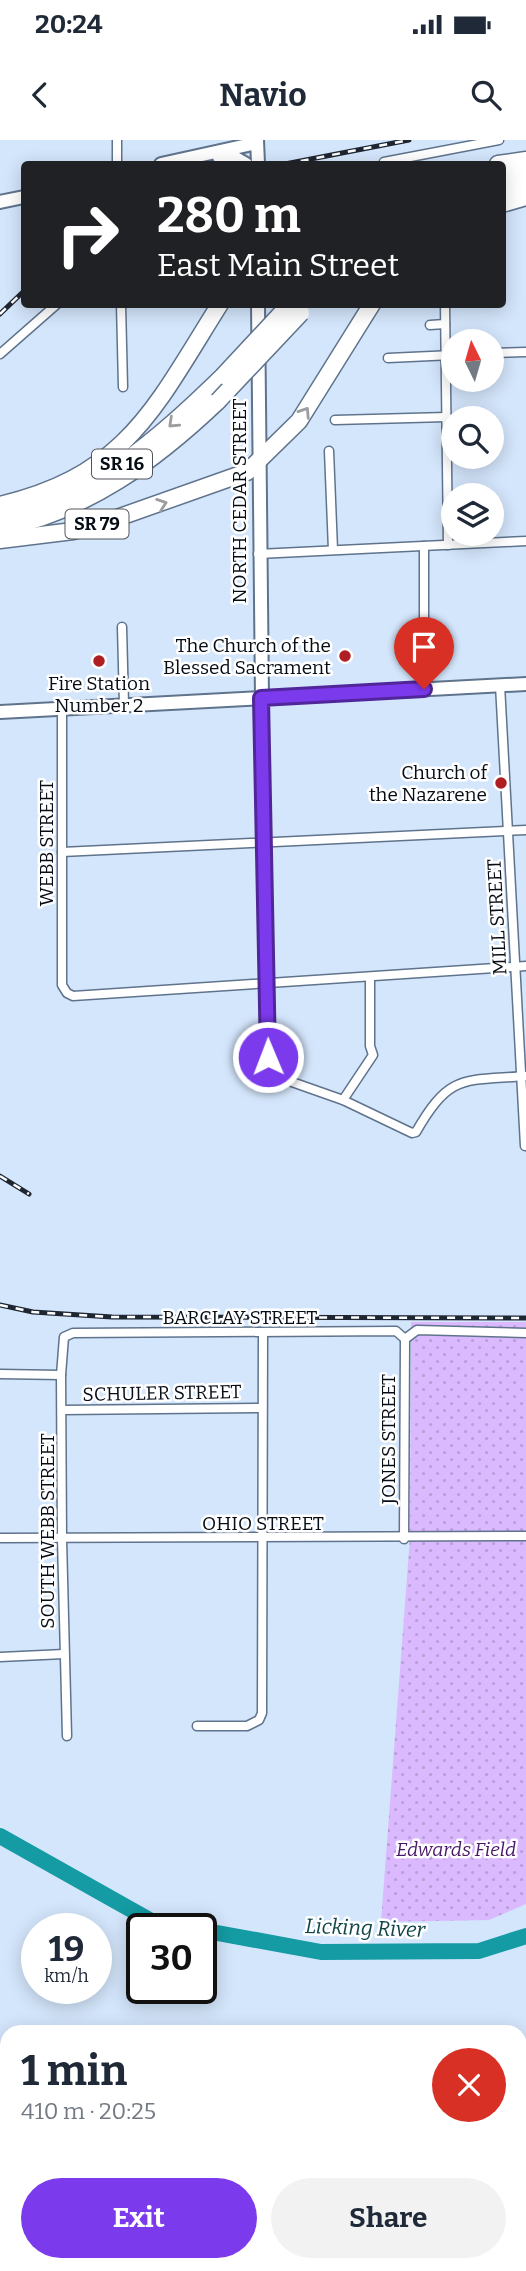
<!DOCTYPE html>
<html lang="en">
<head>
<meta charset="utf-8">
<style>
  body { margin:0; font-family:Bitter,serif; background:#f2f2f3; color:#1f2937; height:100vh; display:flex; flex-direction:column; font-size:26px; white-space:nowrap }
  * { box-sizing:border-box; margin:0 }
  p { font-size:23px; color:#747a83 }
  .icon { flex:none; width:38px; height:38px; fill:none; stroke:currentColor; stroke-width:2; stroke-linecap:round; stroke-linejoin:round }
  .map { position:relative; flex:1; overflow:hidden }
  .side { position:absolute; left:0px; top:1885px; width:527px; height:247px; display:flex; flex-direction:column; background:#fff; border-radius:21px 21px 0 0; box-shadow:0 4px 18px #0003 }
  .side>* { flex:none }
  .guide { position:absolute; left:21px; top:21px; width:485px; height:147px; border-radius:7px; box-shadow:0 4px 18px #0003; background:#202124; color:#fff; overflow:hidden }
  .needle { width:46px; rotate:355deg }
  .buttons { position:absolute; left:441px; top:189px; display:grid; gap:14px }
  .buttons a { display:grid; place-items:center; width:63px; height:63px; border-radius:50%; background:#fff; box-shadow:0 4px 18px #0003; font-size:35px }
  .speed { position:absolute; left:21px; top:1773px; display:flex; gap:14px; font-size:35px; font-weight:700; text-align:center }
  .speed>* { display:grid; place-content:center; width:91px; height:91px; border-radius:50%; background:#fff; box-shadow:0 4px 18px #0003; line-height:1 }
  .speed small { font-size:18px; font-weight:400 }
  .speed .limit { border:4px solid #111; border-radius:10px; background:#fff; color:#111 }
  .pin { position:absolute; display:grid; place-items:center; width:60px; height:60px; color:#fff; margin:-72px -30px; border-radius:50% 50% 50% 0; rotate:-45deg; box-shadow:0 0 7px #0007 }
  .pin .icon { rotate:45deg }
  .me { position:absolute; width:77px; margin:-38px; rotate:359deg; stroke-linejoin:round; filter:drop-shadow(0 0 5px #0008) }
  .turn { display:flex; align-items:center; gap:24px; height:147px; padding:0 21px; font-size:32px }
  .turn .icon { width:91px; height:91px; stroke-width:2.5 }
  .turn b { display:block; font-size:49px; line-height:60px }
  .round { display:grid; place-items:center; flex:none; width:74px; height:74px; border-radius:37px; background:#f2f2f3 }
  .head { display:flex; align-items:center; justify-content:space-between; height:119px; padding:0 21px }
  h1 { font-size:42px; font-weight:700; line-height:52px }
  .primary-button { display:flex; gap:14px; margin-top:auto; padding:14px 21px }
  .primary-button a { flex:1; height:80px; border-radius:42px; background:#7c3aed; color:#fff; font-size:28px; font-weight:700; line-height:80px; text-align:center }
  .primary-button a+a { background:#f2f2f3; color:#1f2937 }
  .status { display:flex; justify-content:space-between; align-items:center; height:49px; padding:0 35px; background:#fff; direction:ltr }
  .status svg { height:19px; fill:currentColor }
  header { display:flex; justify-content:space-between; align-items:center; height:91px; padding:0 21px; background:#fff; font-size:32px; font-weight:700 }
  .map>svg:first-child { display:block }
</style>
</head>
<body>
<div class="status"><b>20:24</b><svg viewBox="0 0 49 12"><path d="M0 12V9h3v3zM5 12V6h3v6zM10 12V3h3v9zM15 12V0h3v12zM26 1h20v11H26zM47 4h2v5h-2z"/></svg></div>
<header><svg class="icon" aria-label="back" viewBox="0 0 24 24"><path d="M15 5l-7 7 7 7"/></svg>Navio<svg class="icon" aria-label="search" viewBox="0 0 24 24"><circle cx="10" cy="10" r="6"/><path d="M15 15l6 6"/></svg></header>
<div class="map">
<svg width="526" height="2131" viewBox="0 0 526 2131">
  <defs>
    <pattern id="park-dots" width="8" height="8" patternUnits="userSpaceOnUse" patternTransform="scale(1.75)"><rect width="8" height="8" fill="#dbb9fe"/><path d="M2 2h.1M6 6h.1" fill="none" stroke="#ba9ed9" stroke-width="1.8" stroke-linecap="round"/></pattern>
  </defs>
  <rect width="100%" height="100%" fill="#d4e6fc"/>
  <polygon fill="url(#park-dots)" points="411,1182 526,1182 526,1764 489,1780 381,1782 410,1397"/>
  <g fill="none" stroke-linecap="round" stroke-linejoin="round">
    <g stroke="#149ba3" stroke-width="16">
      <polyline points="0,1696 153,1782 190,1788"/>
      <polyline points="201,1790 321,1812 479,1811 526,1796"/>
    </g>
    <defs>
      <g id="street">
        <polyline points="384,22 499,0"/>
        <polyline points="117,24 117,0"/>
        <polyline points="121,164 123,247"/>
        <polyline points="445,164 448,405"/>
        <polyline points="430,185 445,184"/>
        <polyline points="492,213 526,212"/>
        <polyline points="0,214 57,164"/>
        <polyline points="388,218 453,215"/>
        <polyline points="335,280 447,277"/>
        <polyline points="329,311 333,410"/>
        <polyline points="424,406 424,549"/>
        <polyline points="258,414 526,401"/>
        <polyline points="122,487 124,565"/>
        <polyline points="500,545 525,1006"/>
        <polyline points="262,558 268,917"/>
        <polyline points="62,569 62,845 67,853 73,856 526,826"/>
        <polyline points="62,712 526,690"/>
        <path d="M272 935 343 960 412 993 416 992C450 933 463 941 526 936"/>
        <polyline points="343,960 373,915 370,906 370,838"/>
        <polyline points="405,1199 417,1190 526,1193"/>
        <polyline points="0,1234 61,1235"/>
        <polyline points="62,1270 262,1268"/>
        <polyline points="0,1398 526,1396"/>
        <polyline points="404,1399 405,1199"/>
        <polyline points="0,1517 64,1514"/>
        <polyline points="197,1586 247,1586 259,1580 262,1573 263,1193"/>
        <polyline points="67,1596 62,1399 61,1235 64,1197 73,1193 396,1191 405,1199"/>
        <polyline points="520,1917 526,1916"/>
        <polyline points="46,2131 63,2131"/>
        <polyline points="131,2131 163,2124"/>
      </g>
      <g id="secondary">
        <polyline points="257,0 258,24"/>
        <polyline points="219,17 232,16 246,24"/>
        <polyline points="161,24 257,3"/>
        <polyline points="0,62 24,57"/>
        <polyline points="258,164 262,558"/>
        <polyline points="0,572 526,544"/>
      </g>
      <g id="highway">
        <polyline points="498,24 526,20"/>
        <polyline points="502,36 526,30"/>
        <polyline points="502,51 526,44"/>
        <polyline points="502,64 526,57"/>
        <path d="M0 365C127 335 155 267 220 164"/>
        <path d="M0 378C91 360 159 298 223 236"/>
        <path d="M0 389C87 371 155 321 218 261"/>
        <polyline points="0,400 73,391 100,384 247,332 299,281 372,164"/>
      </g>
    </defs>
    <use href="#street" stroke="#5f738c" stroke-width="11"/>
    <use href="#secondary" stroke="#5f738c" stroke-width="16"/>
    <use href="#highway" stroke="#5f738c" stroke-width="19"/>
    <use href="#street" stroke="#fff" stroke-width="8"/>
    <use href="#secondary" stroke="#fff" stroke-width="12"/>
    <use href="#highway" stroke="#fff" stroke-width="16"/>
    <defs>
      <g id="rail">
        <polyline points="285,24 409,0"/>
        <polyline points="0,174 24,151"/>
        <polyline points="0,1036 29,1054"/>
        <polyline points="0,1165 33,1172 112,1177 526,1178"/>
      </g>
    </defs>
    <use href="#rail" stroke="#1e2631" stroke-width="5"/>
    <use href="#rail" stroke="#fff" stroke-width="2.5" stroke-dasharray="8" stroke-linecap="butt"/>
    <defs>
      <g id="highway-bridge">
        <polyline points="223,236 290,164"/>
        <polyline points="218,261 301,173"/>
      </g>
    </defs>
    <use href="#highway-bridge" stroke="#5f738c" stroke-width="19" stroke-linecap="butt"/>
    <use href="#highway-bridge" stroke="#fff" stroke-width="16"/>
  </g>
  <defs><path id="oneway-chevron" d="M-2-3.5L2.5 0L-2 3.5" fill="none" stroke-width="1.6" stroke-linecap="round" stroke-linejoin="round" transform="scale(1.75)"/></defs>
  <g stroke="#9b9ea1">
    <use href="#oneway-chevron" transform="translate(305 272) rotate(-57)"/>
    <use href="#oneway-chevron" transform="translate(173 283) rotate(137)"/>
    <use href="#oneway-chevron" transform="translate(162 364) rotate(-19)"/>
  </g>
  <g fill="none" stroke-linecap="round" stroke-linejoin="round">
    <defs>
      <polyline id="route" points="268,917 261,558 424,549"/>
    </defs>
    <use href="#route" stroke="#51269a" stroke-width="18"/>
    <use href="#route" stroke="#7c3aed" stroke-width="12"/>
  </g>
  <g fill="#af1e22" stroke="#fff" stroke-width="2.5">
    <circle cx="345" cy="516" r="7"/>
    <circle cx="99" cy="521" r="7"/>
    <circle cx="501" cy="643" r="7"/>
  </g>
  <g text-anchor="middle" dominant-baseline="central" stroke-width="5" stroke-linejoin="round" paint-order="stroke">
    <g fill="#fff" stroke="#50555b" stroke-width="2">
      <rect x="92" y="309.5" width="60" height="29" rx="5"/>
      <rect x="65.5" y="369.5" width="63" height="29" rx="5"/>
    </g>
    <g font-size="18" font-weight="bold" fill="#050c15">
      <text x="122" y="324">SR 16</text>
      <text x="97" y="384">SR 79</text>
    </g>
    <g font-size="19" fill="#050c15" stroke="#fff">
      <text transform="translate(239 361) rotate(-90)">NORTH CEDAR STREET</text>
      <text transform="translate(46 703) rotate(-90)">WEBB STREET</text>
      <text transform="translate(497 777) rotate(-93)">MILL STREET</text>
      <text x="240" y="1177">BARCLAY STREET</text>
      <text transform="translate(162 1253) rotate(-1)">SCHULER STREET</text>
      <text transform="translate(388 1299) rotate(-90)">JONES STREET</text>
      <text x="263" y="1383">OHIO STREET</text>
      <text transform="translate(47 1391) rotate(-90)">SOUTH WEBB STREET</text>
    </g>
    <g font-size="19" fill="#050c15" stroke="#fff" text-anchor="end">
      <text x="331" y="505">The Church of the<tspan x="331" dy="22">Blessed Sacrament</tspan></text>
      <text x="99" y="543" text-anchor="middle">Fire Station<tspan x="99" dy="22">Number 2</tspan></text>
      <text x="487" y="632">Church of<tspan x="487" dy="22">the Nazarene</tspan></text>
    </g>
    <g font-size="19" font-style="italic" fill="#471868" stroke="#fff">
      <text x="456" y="1709">Edwards Field</text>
    </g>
    <g font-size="21" font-style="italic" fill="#104548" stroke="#fff">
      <text transform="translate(365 1788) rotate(2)">Licking River</text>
    </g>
  </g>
</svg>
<div class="buttons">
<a><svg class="needle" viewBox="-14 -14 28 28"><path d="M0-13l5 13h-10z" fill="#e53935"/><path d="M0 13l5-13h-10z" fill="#747a83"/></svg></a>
<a><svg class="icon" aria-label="search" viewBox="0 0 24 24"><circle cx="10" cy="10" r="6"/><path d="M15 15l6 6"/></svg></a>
<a><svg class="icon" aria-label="layers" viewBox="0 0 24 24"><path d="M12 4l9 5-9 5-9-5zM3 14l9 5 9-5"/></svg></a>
</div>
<div class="speed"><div>19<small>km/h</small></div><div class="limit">30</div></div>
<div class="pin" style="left:424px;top:549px;background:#d93025"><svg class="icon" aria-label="arrive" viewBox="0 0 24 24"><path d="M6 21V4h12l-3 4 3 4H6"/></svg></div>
<svg class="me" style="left:268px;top:917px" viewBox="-20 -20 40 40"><circle r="17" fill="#7c3aed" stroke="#fff" stroke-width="3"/><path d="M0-11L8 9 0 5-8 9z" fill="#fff"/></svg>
<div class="guide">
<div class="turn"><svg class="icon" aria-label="right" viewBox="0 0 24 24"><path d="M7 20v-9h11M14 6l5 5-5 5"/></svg><div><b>280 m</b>East Main Street</div></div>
</div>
<section class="side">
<div class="head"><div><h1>1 min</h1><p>410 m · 20:25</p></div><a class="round" style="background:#d93025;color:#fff"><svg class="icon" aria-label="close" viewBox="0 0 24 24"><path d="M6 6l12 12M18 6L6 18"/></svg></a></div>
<div class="primary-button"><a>Exit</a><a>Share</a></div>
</section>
</div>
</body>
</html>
